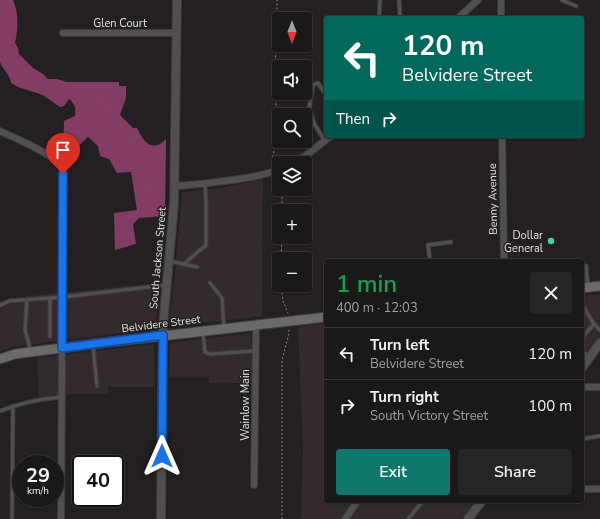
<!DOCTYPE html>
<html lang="en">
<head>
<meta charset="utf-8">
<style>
  body { margin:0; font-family:"Nunito Sans",sans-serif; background:#282527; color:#f1f3f6; height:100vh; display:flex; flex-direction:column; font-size:15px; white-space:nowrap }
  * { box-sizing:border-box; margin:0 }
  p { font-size:13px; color:#a0a0a2 }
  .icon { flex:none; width:22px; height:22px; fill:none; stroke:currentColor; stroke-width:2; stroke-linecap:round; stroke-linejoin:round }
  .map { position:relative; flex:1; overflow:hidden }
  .side { position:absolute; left:324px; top:259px; width:260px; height:244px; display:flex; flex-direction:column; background:#1b181a; border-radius:4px; box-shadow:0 1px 3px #0004,0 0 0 1px #393739 }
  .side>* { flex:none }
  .banner { position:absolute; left:324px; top:16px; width:260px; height:122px; border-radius:4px; box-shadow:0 1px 3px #0004,0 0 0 1px #393739; background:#00695c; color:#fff; overflow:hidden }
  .needle { width:26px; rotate:180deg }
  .fabs { position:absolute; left:272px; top:12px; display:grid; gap:8px }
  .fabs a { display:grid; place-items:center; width:40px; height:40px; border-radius:4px; background:#1b181a; box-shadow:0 1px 3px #0004,0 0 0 1px #393739; font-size:20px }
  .speed { position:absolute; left:12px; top:455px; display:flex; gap:8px; font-size:20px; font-weight:700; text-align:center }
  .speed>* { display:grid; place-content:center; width:52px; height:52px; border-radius:50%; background:#1b181a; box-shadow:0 1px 3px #0004,0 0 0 1px #393739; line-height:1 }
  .speed small { font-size:10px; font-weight:400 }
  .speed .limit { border:2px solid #111; border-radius:6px; background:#fff; color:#111 }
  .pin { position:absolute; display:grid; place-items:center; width:34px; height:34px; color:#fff; margin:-41px -17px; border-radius:50% 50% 50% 0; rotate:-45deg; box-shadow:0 0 4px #0007 }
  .pin .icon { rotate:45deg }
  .me { position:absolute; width:44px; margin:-22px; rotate:0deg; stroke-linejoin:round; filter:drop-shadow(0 0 3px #0008) }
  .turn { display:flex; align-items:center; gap:14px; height:84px; padding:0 12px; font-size:18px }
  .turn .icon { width:52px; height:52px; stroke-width:2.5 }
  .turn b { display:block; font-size:28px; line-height:34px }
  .then { display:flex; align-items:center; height:38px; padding:0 12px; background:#0003; gap:8px; font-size:15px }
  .round { display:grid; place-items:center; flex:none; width:42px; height:42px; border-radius:4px; background:#282527 }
  .head { display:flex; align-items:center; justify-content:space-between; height:68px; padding:0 12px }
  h1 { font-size:24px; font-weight:600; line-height:30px; color:#1e9e55 }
  .button { display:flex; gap:8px; margin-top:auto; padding:8px 12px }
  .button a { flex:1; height:46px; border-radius:4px; background:#0f766e; color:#fff; font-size:16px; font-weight:600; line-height:46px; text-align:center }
  .button a+a { background:#282527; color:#f1f3f6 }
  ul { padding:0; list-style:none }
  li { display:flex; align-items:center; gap:12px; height:52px; padding:0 12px; border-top:1px solid #393739 }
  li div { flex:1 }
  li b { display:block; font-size:15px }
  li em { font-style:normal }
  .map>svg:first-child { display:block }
</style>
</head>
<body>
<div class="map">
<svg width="600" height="519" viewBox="0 0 600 519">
  <rect width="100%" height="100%" fill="#242022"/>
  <g fill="#332a2e">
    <polygon points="263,179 262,316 174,326 169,323 175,273 182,192 222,188"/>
    <polygon points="160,283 155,326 153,329 48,342 13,347 0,351 0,302 9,298"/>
    <polygon points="600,294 600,336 582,361 582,296"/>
    <polygon points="326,323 326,501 477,501 463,519 301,519 303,449 298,327"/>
    <polygon points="251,333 252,383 209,383 209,377 167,377 169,374 170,343"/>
    <polygon points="154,344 155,387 108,387 108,394 67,394 39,397 37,358"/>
  </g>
  <path fill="#833c63" d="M0 0H13C19 14 18 28 15 43L18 48 19 54 33 68 43 74 48 79H57L67 82H119V86H126V98L120 115 133 128H137C143 141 152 154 166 139L165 216 139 218 133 224 136 244 115 250 114 213 137 210 131 172 117 173 109 159 100 156 98 146 88 137 69 155 63 152 64 121 75 116C76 108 75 104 69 99L64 106 60 107 43 95 18 87 11 83C10 74 3 70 0 62Z"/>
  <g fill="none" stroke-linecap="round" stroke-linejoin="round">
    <path stroke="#853f65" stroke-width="2" d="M5 0 6 2 9 56C17 72 8 73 26 84 34 82 41 82 50 82 90 83 109 106 129 136 134 143 140 149 143 157 144 160 145 164 147 168L153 170 156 176 154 183H149L147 192 164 187"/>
    <defs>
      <g id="service">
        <polyline points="399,0 400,18"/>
        <polyline points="562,0 576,6"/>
        <polyline points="379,18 380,0"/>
        <polyline points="325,141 315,125 309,109 313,85 318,83 326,95"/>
        <polyline points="170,261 197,267"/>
        <polyline points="430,261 428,245 451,242"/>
        <polyline points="184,264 206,245 206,201 205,184"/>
        <polyline points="582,265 586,266 588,286"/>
        <polyline points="210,283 222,298 224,327"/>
        <polyline points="582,297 582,304"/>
        <polyline points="50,298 50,336"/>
        <polyline points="27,300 25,330 28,340 30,351"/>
        <polyline points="582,304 594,324 600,330"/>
        <polyline points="0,305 10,301 63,297 166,285"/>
        <polyline points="203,333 205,352 210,354 255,351"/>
        <polyline points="582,338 594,324"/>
        <polyline points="93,346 97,386"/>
        <polyline points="582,350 589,358"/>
        <path d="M0 411C20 403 40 399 62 397"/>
        <polyline points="582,439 600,436"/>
        <polyline points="12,519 13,406"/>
        <polyline points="408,519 423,501"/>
      </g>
      <g id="minor">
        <polyline points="501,0 501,18"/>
        <polyline points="458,18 478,0"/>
        <polyline points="63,33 177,33"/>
        <path d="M0 131C16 139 56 154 63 170L61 519"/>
        <polyline points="502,136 504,261"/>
        <polyline points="291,163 304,157 331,136"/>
        <path d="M174 186C200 185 226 181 252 177 261 175 271 173 279 169"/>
        <polyline points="582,387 600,387"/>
        <polyline points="254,485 256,325"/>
        <polyline points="582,489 600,489"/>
        <polyline points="345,519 358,501"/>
      </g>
      <g id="tertiary">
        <polyline points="582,368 600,343"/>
        <polyline points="161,519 163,326 174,204 177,0"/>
        <polyline points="468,519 482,501"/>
      </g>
      <g id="secondary">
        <polyline points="582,288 600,286"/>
        <polyline points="0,359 15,354 93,344 326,317"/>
      </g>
    </defs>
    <use href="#service" stroke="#3f3b3d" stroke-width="5"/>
    <use href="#minor" stroke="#3f3b3d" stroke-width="8"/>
    <use href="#tertiary" stroke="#3f3b3d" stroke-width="10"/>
    <use href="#secondary" stroke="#3f3b3d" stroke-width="11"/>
    <g stroke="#878385" stroke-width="1" stroke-dasharray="2 2" stroke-linecap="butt">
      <polyline points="274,165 273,156 277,130 275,80 277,0"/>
      <polyline points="282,189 282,211"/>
      <polyline points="281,259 282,237"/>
      <polyline points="281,285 283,301 288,313"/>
      <path d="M282 519V363C283 351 289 340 289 329"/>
    </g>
    <use href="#service" stroke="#514f50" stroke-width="3"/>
    <use href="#minor" stroke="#514f50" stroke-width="6"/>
    <use href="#tertiary" stroke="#514f50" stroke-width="8"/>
    <use href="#secondary" stroke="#6c696a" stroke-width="9"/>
  </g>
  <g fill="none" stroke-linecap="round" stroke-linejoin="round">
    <defs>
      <polyline id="route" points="63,174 62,348 163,335 162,456"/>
    </defs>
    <use href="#route" stroke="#114b97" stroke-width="10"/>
    <use href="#route" stroke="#1a73e8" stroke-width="7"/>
  </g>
  <circle fill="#38d4a6" stroke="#242022" stroke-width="1.5" cx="551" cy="241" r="4"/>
  <g text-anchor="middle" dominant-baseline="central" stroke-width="3" stroke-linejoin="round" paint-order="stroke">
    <g font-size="11" fill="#e5e2e4" stroke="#242022">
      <text x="120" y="23">Glen Court</text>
      <text transform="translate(493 199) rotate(-91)">Benny Avenue</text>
      <text transform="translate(158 258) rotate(-85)">South Jackson Street</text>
      <text transform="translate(161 324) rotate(-7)">Belvidere Street</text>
      <text transform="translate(245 405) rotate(-90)">Wainlow Main</text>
    </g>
    <g font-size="11" fill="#e5e2e4" stroke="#242022" text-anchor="end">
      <text x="543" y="235">Dollar<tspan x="543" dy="13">General</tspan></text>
    </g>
  </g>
</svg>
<div class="fabs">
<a><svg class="needle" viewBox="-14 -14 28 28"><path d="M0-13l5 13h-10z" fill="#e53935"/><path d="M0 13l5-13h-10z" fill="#a0a0a2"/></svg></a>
<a><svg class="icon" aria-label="sound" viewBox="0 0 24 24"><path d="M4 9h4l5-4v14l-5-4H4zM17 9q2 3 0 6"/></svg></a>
<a><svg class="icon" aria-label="search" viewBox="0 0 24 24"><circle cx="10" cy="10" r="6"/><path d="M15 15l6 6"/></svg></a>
<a><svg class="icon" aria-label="layers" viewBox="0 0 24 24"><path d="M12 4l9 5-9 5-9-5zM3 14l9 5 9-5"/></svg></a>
<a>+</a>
<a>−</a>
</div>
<div class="speed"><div>29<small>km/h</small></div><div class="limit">40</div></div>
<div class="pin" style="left:63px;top:174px;background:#d93025"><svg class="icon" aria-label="arrive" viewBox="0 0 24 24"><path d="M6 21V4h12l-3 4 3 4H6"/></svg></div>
<svg class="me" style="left:162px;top:456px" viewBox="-20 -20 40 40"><path d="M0-17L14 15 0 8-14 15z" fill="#1a73e8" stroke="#fff" stroke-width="4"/></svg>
<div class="banner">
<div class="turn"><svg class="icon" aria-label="left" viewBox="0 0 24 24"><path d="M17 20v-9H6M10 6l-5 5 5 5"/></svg><div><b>120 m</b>Belvidere Street</div></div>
<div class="then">Then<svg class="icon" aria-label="right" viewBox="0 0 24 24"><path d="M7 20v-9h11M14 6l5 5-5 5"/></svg></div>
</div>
<section class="side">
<div class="head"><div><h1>1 min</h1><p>400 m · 12:03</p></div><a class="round"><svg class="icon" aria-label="close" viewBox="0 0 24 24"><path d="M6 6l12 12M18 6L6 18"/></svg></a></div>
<ul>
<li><svg class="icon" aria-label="left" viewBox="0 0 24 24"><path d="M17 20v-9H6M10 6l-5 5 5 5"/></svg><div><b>Turn left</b><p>Belvidere Street</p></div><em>120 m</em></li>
<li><svg class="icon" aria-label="right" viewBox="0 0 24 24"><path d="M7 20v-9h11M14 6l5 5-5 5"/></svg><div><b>Turn right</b><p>South Victory Street</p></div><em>100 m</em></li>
</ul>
<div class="button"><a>Exit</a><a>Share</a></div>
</section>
</div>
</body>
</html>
